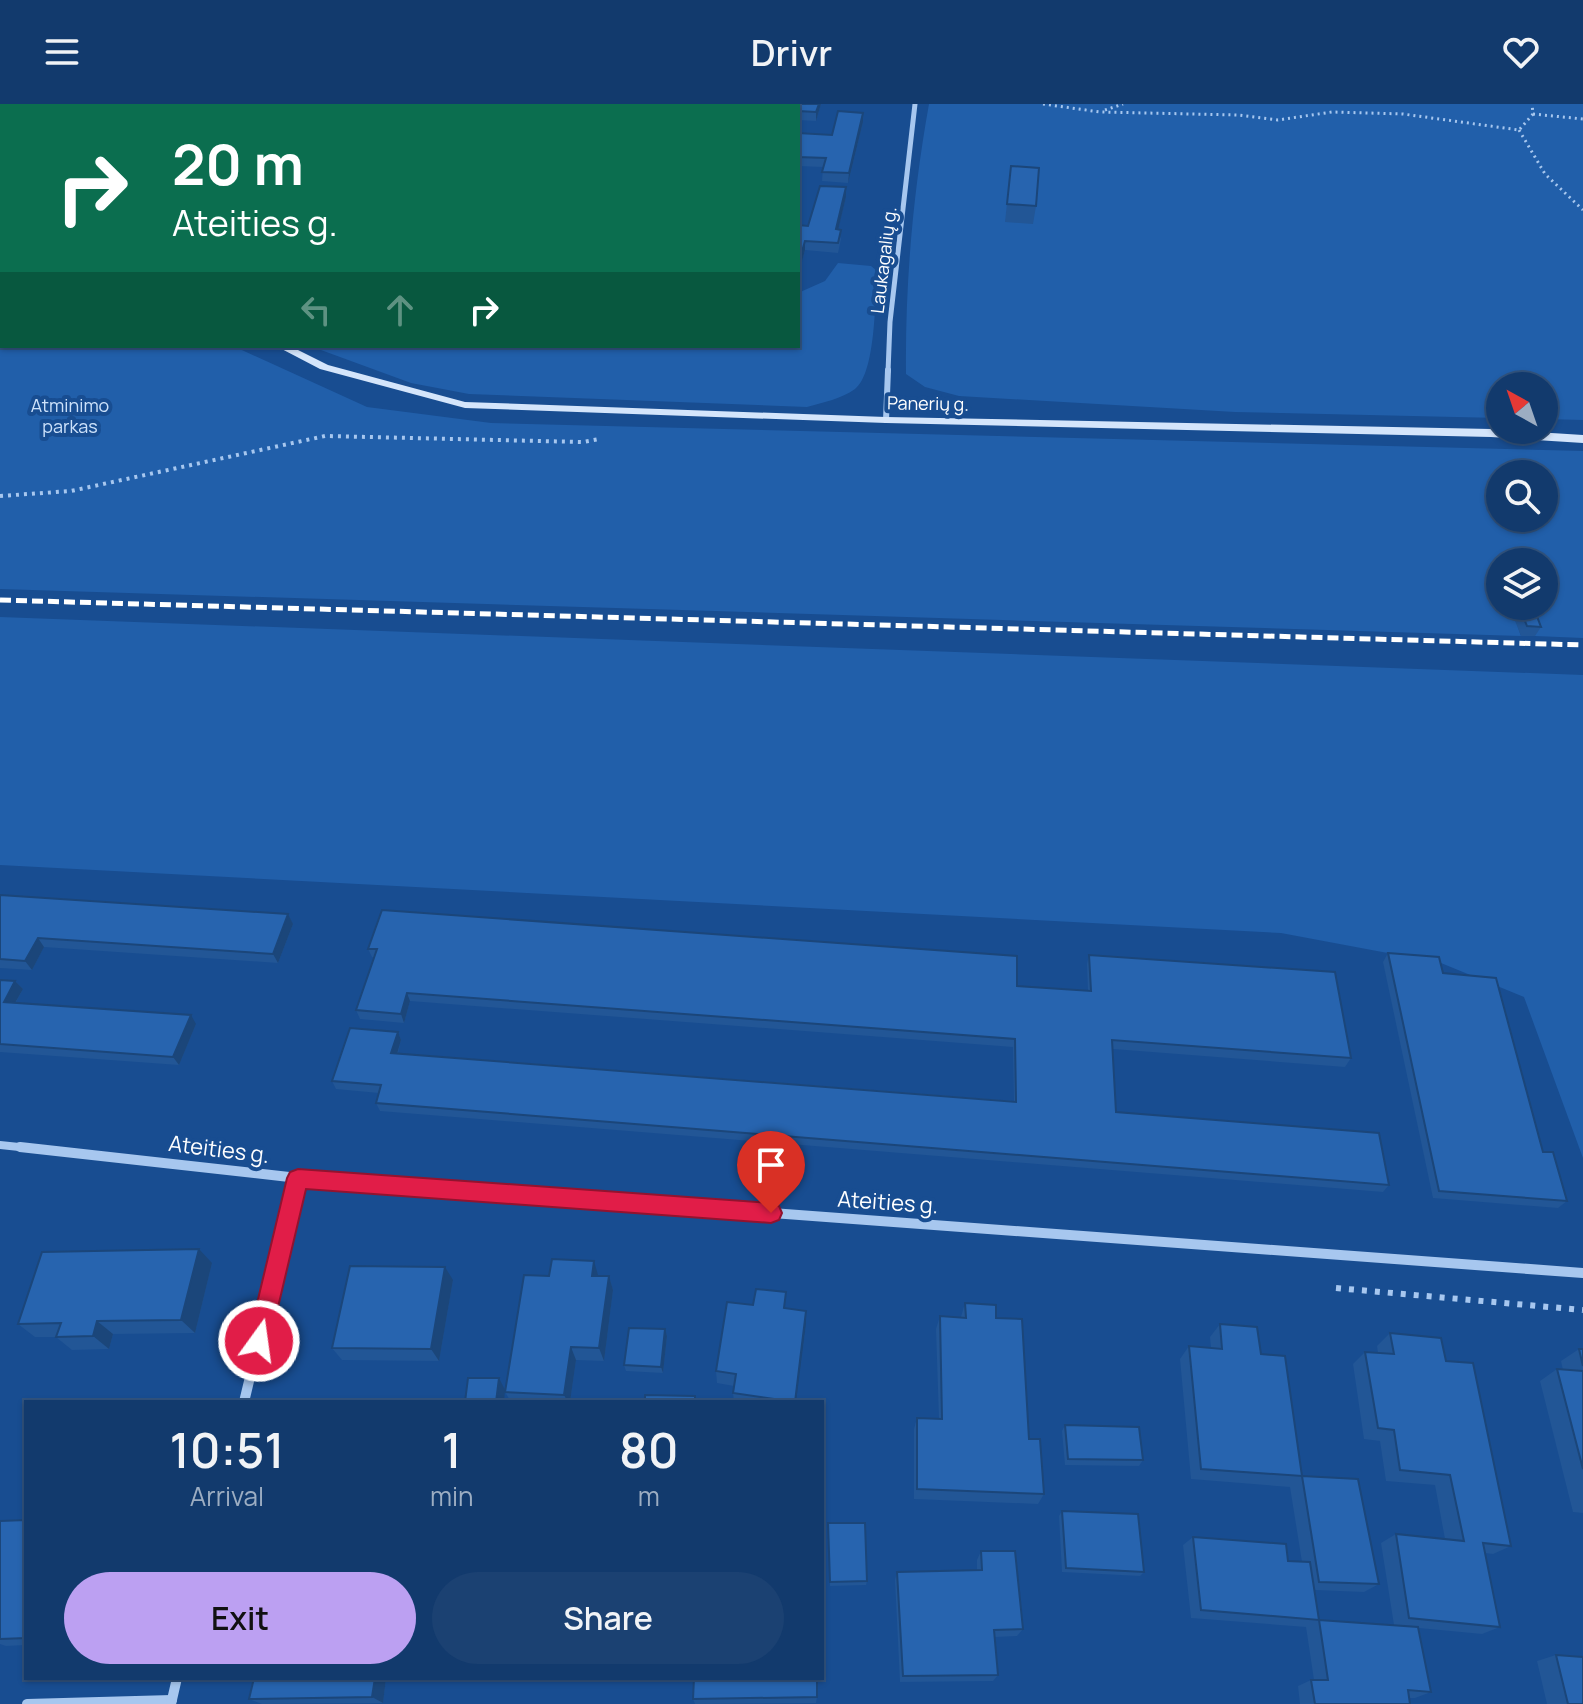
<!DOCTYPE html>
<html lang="en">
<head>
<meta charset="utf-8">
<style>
  body { margin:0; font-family:Manrope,sans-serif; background:#1b4172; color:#f1f3f6; height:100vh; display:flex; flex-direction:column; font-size:30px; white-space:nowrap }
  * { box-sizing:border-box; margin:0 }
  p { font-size:26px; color:#9cadc2 }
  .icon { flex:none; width:44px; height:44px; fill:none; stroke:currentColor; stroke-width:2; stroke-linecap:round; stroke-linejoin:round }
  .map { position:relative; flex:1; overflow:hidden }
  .details { position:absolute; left:24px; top:1296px; width:800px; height:280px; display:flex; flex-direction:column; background:#123a6d; border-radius:0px; box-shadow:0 2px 6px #0004,0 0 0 2px #315480 }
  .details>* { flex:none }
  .banner { position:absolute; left:0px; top:0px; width:800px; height:244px; box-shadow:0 2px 6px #0004,0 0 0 2px #315480; background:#0b6e4f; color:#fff; overflow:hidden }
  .needle { width:52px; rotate:320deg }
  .buttons { position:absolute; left:1486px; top:268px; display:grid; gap:16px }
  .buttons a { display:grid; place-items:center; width:72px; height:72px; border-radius:50%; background:#123a6d; box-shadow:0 2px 6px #0004,0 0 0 2px #315480; font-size:40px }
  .pin { position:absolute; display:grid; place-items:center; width:68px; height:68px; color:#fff; margin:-82px -34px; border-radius:50% 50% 50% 0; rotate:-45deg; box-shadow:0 0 8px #0007 }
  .pin .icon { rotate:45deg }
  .me { position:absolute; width:88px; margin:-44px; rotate:14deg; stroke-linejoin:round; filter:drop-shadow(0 0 6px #0008) }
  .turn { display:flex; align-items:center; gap:28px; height:168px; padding:0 40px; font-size:36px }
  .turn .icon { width:104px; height:104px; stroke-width:2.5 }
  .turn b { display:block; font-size:56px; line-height:68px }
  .lanes { display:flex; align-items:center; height:76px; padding:0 40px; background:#0003; justify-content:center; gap:40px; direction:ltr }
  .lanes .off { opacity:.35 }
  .eta { display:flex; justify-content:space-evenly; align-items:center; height:136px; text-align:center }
  .eta b { font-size:48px; font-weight:600; line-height:56px }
  .button { display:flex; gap:16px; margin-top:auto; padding:16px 40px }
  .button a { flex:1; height:92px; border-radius:48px; background:#bca0f2; color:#111; font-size:32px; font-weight:600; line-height:92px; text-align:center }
  .button a+a { background:#1b4172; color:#f1f3f6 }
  header { display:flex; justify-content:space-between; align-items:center; height:104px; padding:0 40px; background:#123a6d; font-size:36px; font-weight:600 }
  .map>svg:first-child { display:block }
</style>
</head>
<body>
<header><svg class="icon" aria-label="menu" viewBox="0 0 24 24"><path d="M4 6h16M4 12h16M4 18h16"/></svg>Drivr<svg class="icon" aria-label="heart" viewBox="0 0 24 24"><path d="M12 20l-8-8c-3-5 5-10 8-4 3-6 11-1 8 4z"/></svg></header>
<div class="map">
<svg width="1583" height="1600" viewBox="0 0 1583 1600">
  <rect width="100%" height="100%" fill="#184d91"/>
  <g fill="#215faa" fill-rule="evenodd">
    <path d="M929 0H1583V316L1544 315V282H1500V314L1235 308 959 292 925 283 906 270C905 180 913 89 929 0Z"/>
    <path d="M0 66 2 242H233L367 303 491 319 1583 347V534L1535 532 1513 509 1521 532 0 485ZM1500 370H1544V414H1500ZM1500 458H1544V502H1500Z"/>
    <path d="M838 159 871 162 877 167C875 194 876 269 855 285 841 295 824 298 807 303L469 290 411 279 310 242H798V189L825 177Z"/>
    <polygon points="0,513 1583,571 1583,1054 1524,893 1441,859 1281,829 0,761"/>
  </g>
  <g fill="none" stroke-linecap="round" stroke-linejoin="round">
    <g stroke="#a7c7ef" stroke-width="3" stroke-dasharray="2 4" stroke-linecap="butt">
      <polyline points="1043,0 1100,8 1238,11 1278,16 1332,8 1403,10 1519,26 1533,10 1532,0"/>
      <polyline points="1105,6 1123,0"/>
      <polyline points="1533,10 1583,15"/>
      <polyline points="1519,26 1545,70 1583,106"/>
    </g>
    <polyline stroke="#a7c7ef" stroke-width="4" stroke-dasharray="3 5" stroke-linecap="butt" points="0,392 71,387 325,332 583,338 599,335"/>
    <polyline stroke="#a7c7ef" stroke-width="6" stroke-dasharray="5 8" stroke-linecap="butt" points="1336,1184 1583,1206"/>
    <g stroke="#a7c7ef" stroke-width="5">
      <polyline points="82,2 86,0"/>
      <polyline points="888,268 890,218 915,0"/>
    </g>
    <polyline stroke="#a7c7ef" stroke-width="6" points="886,316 888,266"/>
    <polyline stroke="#a7c7ef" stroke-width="8" points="0,1041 38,1045"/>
    <g stroke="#a7c7ef" stroke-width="10">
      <polyline points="20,1043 298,1074 1583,1169"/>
      <polyline points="244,1298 298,1074"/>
      <polyline points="27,1600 172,1596"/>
      <polyline points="171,1600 177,1574"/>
    </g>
    <g fill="#d4e5fb" fill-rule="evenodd">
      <polygon points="0,29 2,30 2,37 0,36"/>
      <polygon points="276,242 290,242 328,261 465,298 886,313 1491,325 1583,331 1583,339 1491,333 886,319 465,304 320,265"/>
    </g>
    <polyline stroke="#fff" stroke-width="5" stroke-dasharray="11 5" stroke-linecap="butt" points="0,496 1583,541"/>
  </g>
  <g fill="#225696">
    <polygon points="515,0 821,0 816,17 798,16 798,2 569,2"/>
    <polygon points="863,9 863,18 848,79 822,77 823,63 798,62 798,29 832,31"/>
    <polygon points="1011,62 1036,102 1033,120 1005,118"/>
    <polygon points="846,83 846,93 838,126 841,135 838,149 805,146 801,161 798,160 798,121 808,122"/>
    <polygon points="1515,502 1533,502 1541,523 1535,532 1521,532 1512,509"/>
    <polygon points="0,791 288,810 293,820 278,859 44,843 32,866 0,864"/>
    <polygon points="368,845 1088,887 1087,860 1089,851 1351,954 1345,963 1113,945 1116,1008 1389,1081 1383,1088 380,1007 376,999 379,989 336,985 332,977 398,928 401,936 398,949 1014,997 1013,943 410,897 404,919 360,915 356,906 374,854 372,853"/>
    <polygon points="1388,849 1443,869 1543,1048 1567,1097 1558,1104 1433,1094 1383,858"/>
    <polygon points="0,876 15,877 23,885 16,898 196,920 179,961 0,948"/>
    <polygon points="212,1159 195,1229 113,1230 109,1245 72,1246 56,1233 35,1233 18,1220"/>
    <polygon points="598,1171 598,1172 609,1172 613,1186 604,1257 576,1256 570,1298 511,1298 505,1288 549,1172"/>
    <polygon points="453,1176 439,1257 342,1256 332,1244"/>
    <polygon points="965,1199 996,1214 1044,1390 1038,1400 914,1395 914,1325 917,1314 939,1315 936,1225 940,1212 961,1213"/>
    <polygon points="786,1204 806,1207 806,1220 796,1298 734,1298 733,1289 734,1282 717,1279 716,1267"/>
    <polygon points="1220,1220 1261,1250 1302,1372 1379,1480 1364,1488 1315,1486 1319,1516 1394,1521 1381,1439 1396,1430 1445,1435 1435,1381 1386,1377 1380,1337 1364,1335 1353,1260 1365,1248 1378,1249 1377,1242 1390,1229 1446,1257 1511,1442 1493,1450 1485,1449 1500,1523 1482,1530 1419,1524 1431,1588 1415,1594 1409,1594 1410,1600 1300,1600 1298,1582 1311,1576 1314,1576 1306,1523 1191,1514 1183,1441 1193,1433 1288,1457 1302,1458 1290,1383 1191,1375 1180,1255 1189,1242 1211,1244 1210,1233"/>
    <polygon points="665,1225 667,1232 663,1269 626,1267 624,1261"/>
    <polygon points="1579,1245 1583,1245 1583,1409 1573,1408 1540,1277 1557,1265 1563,1266 1561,1257"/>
    <polygon points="1065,1321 1143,1356 1139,1362 1065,1361 1062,1327"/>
    <polygon points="1062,1407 1144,1468 1140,1472 1062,1468 1059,1412"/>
    <polygon points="26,1416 26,1541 6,1542 0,1540 0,1417"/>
    <polygon points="828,1419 867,1477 866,1481 830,1482"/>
    <polygon points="981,1447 1023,1525 1017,1532 995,1533 998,1571 993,1577 900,1578 895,1476 897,1468 977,1466 977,1456"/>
    <polygon points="1556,1551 1583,1600 1547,1600 1537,1557"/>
    <polygon points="386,1574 383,1599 262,1600 249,1595"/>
    <polygon points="817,1593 816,1599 695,1600 693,1595"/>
  </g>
  <g fill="#1b467a">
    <polygon points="819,0 821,0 816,17 816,8"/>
    <polygon points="863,9 863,18 848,79 849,69"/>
    <polygon points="846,83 846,93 836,135 836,125"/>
    <polygon points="805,137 805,146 801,161 801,151"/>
    <polygon points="288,810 293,820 278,859 273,850"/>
    <polygon points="38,834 44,843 32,866 25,857"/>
    <polygon points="15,877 23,885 11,906 4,898"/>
    <polygon points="407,889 410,897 404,919 401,910"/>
    <polygon points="191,911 196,920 179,961 173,953"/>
    <polygon points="398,928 401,936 395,957 391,949"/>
    <polygon points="199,1145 212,1159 195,1229 181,1216"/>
    <polygon points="594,1157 598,1171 596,1185 592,1172"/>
    <polygon points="445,1163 453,1176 439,1257 431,1245"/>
    <polygon points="609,1172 613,1186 604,1257 599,1244"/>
    <polygon points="806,1207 806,1220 796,1298 795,1298"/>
    <polygon points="97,1217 113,1230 109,1245 93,1232"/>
    <polygon points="665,1225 667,1232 663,1269 661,1263"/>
    <polygon points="571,1243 576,1256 570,1298 568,1298 564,1291"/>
    <polygon points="499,1274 505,1286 504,1298 496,1298"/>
    <polygon points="375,1574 386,1574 383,1599 372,1593"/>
  </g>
  <g fill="#2764af" stroke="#1b467a" stroke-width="2">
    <polygon points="515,0 545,0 544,2 514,2"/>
    <polygon points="680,0 819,0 816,8 798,7 798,2 712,2"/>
    <polygon points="838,7 863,9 849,69 822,68 826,54 798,53 798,29 832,31"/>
    <polygon points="1011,62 1039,64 1036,102 1007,100"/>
    <polygon points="820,82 846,83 836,125 841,126 838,139 805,137 801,151 798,151 798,121 808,122"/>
    <polygon points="1519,502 1533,502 1541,523 1527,522"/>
    <polygon points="0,791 288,810 273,850 38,834 25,857 0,855"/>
    <polygon points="382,806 1017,852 1017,882 1091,887 1089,851 1335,868 1351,954 1112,936 1116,1008 1379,1029 1389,1081 376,999 381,981 332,977 350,924 398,928 391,949 1016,998 1015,935 407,889 401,910 356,906 377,845 368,845"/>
    <polygon points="1388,849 1439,853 1443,869 1496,874 1543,1048 1553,1048 1567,1097 1439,1087"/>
    <polygon points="0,876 15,877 4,898 191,911 173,953 0,940"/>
    <polygon points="199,1145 181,1216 97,1217 93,1232 56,1233 61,1219 18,1220 42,1148"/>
    <polygon points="552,1155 594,1157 592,1172 609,1172 599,1244 571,1243 564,1291 505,1288 524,1171 549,1172"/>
    <polygon points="350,1162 445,1163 431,1245 332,1244"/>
    <polygon points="756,1185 786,1188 784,1204 806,1207 795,1298 733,1289 736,1270 716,1267 727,1198 753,1201"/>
    <polygon points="965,1199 996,1201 996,1214 1022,1215 1029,1335 1040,1335 1044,1390 917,1385 917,1314 942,1315 940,1212 966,1214"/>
    <polygon points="1220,1220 1257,1223 1261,1250 1285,1252 1302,1372 1201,1365 1189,1242 1222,1245"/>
    <polygon points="629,1224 665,1225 661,1263 624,1261"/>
    <polygon points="1390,1229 1441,1234 1446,1257 1473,1259 1511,1442 1483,1439 1500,1523 1409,1514 1396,1430 1464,1437 1450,1371 1400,1366 1394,1326 1378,1324 1365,1248 1394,1250"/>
    <polygon points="1579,1245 1583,1245 1583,1262"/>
    <polygon points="1557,1265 1583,1267 1583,1365"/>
    <polygon points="468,1274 499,1274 496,1298 465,1298"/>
    <polygon points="645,1291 695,1292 695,1298 645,1298"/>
    <polygon points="1065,1321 1139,1323 1143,1356 1068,1355"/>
    <polygon points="1302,1372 1358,1375 1379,1480 1319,1478"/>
    <polygon points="1062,1407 1138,1410 1144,1468 1066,1464"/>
    <polygon points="26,1416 26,1534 0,1535 0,1417"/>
    <polygon points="828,1419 865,1419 867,1477 830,1478"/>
    <polygon points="1193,1433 1286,1440 1288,1457 1310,1458 1319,1516 1201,1506"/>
    <polygon points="981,1447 1015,1447 1023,1525 994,1526 998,1571 903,1572 897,1468 982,1466"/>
    <polygon points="1319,1516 1418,1523 1431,1588 1408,1586 1410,1600 1315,1600 1311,1576 1328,1576"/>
    <polygon points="1556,1551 1583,1553 1583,1600 1568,1600"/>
    <polygon points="254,1574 375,1574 372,1593 249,1595"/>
    <polygon points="694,1574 817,1574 817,1593 693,1595"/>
  </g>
  <polygon fill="#e11d48" stroke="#92132f" stroke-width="2" points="298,1065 771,1099 779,1102 782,1109 779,1116 771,1119 306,1085 270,1237 267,1245 259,1248 251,1245 248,1237 287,1074 290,1068"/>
  <g text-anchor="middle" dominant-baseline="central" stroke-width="8" stroke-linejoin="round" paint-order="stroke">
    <g font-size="18" fill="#fff" stroke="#184d91">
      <text transform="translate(883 156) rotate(-83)">Laukagalių g.</text>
      <text transform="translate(928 299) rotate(1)">Panerių g.</text>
    </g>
    <g font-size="18" fill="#cde2fb" stroke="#184d91">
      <text x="70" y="301">Atminimo<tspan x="70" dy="21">parkas</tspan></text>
    </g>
    <g font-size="22" fill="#fff" stroke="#184d91">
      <text transform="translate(219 1045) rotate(7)">Ateities g.</text>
      <text transform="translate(888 1098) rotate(4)">Ateities g.</text>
    </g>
  </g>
</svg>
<div class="buttons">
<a><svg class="needle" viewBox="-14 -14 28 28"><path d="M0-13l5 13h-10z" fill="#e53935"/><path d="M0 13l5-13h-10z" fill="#9cadc2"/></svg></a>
<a><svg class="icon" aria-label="search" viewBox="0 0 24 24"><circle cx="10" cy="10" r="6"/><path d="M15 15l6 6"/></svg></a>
<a><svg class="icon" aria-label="layers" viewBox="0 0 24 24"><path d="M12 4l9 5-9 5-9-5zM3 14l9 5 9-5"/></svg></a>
</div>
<div class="pin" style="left:771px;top:1109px;background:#d93025"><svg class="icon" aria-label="arrive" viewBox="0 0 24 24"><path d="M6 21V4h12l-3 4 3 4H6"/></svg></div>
<svg class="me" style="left:259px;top:1237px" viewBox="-20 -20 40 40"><circle r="17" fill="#e11d48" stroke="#fff" stroke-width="3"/><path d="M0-11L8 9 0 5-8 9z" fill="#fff"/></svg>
<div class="banner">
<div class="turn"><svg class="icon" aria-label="right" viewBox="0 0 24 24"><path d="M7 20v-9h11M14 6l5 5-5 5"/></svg><div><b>20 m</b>Ateities g.</div></div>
<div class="lanes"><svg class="icon off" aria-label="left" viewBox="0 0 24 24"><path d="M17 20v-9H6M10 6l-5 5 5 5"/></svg><svg class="icon off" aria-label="ahead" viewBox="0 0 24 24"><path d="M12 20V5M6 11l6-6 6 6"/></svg><svg class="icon" aria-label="right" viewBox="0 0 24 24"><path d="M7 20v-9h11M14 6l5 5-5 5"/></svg></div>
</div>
<section class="details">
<div class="eta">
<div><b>10:51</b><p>Arrival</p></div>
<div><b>1</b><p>min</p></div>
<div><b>80</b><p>m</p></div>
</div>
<div class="button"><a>Exit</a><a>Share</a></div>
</section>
</div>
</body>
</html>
